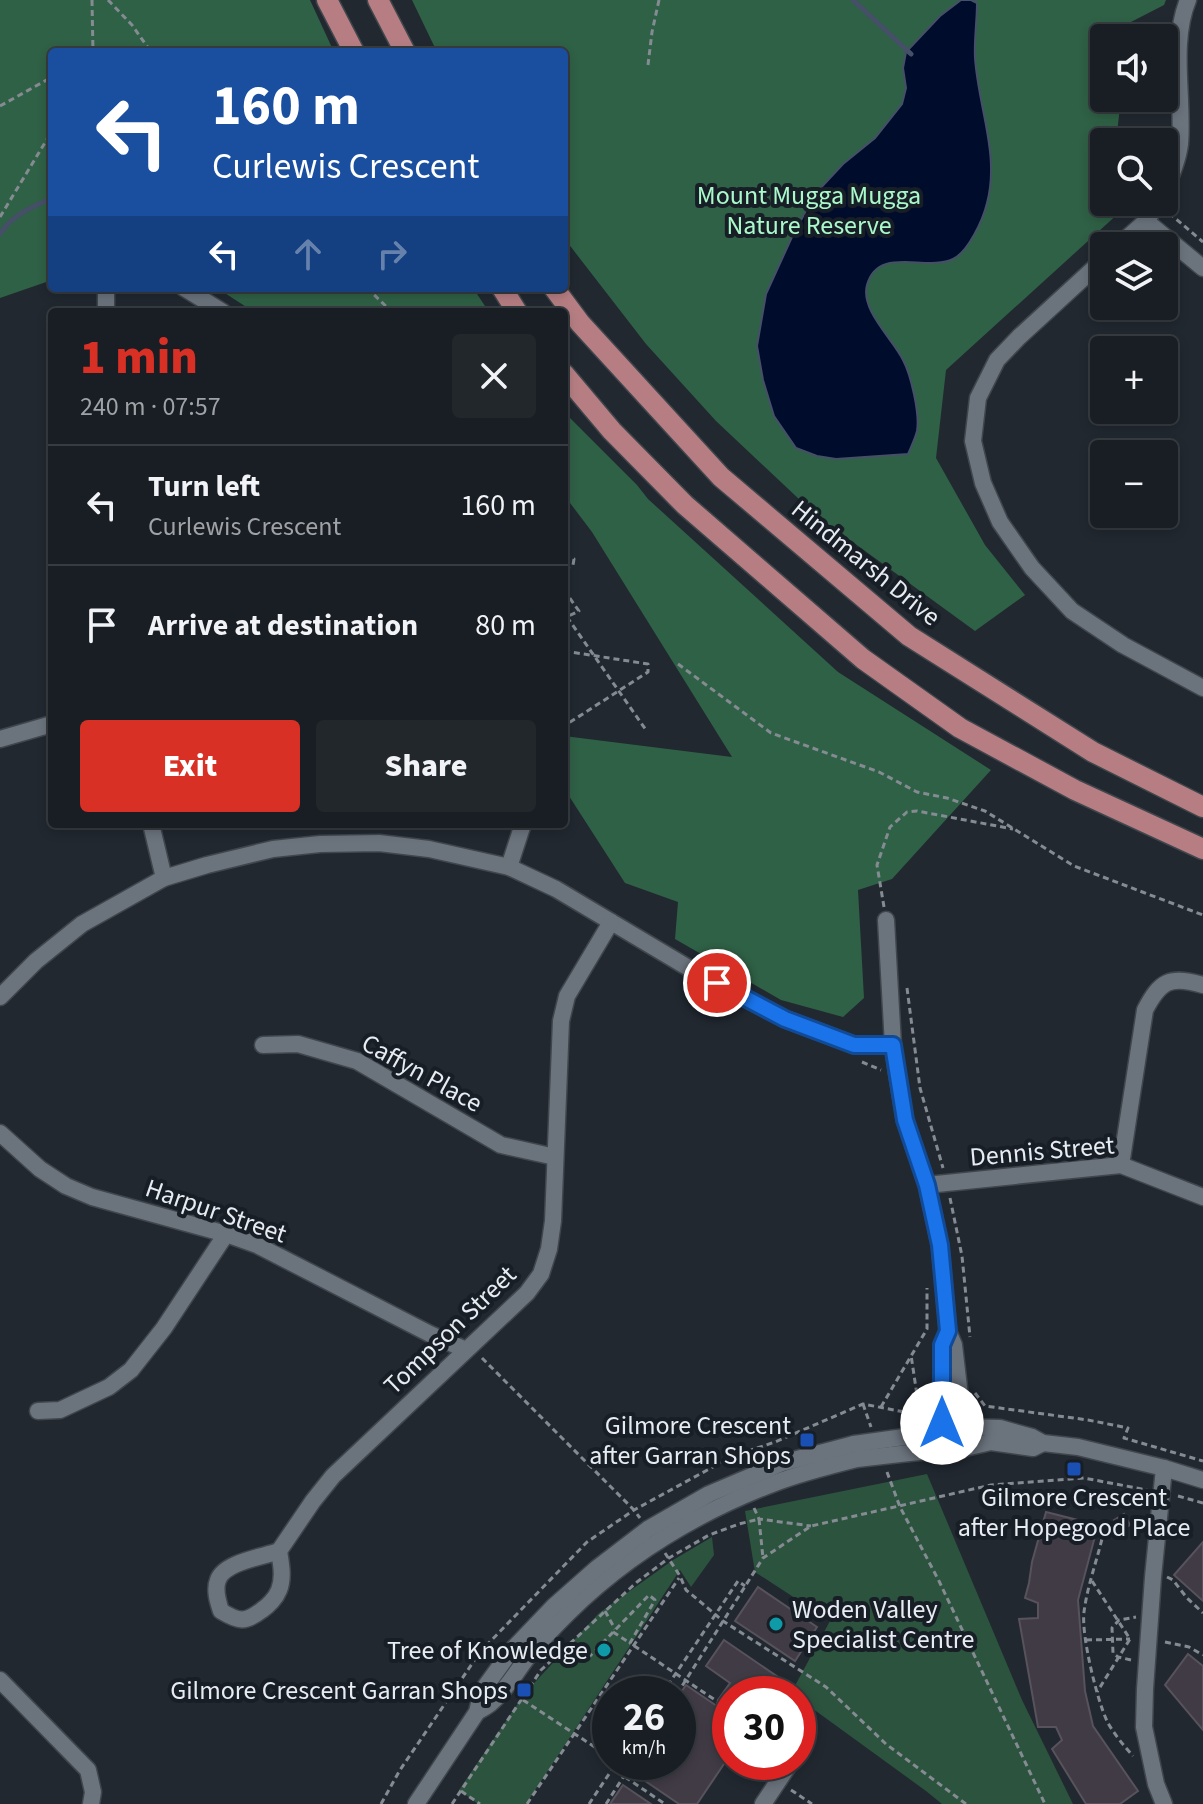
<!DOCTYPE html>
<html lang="en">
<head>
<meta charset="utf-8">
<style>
  body { margin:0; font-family:"Source Sans 3",sans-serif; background:#22272c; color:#f1f3f6; height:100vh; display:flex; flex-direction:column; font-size:30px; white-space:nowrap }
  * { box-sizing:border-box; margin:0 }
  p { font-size:26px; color:#9fa2a6 }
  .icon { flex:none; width:44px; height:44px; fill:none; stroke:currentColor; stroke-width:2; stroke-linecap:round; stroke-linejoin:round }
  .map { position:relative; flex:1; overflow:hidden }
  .panel { position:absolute; left:48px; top:308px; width:520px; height:520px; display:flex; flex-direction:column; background:#191e24; border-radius:8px; box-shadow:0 4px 12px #0003,0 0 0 2px #373c41 }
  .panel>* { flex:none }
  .guide { position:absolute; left:48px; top:48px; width:520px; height:244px; border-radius:8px; box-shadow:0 4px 12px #0003,0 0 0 2px #373c41; background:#1a4fa0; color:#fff; overflow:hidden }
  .fabs { position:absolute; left:1090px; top:24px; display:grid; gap:16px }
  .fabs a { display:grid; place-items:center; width:88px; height:88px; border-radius:8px; background:#191e24; box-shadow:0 4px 12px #0003,0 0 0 2px #373c41; font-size:40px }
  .speed { position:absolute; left:592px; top:1676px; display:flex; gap:16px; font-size:40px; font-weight:700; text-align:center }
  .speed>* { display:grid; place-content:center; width:104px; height:104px; border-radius:50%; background:#191e24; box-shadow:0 4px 12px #0003,0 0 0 2px #373c41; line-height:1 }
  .speed small { font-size:20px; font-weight:400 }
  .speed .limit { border:12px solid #d22; background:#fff; color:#111 }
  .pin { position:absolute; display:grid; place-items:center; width:68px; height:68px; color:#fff; margin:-34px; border:4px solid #fff; border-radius:50%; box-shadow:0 2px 8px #0007 }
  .me { position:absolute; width:88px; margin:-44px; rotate:0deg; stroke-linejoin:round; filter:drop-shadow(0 0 6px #0008) }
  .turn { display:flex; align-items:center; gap:28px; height:168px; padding:0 32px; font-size:36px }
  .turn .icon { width:104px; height:104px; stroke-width:2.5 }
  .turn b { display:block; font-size:56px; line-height:68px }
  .lanes { display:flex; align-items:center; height:76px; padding:0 32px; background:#0003; justify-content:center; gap:40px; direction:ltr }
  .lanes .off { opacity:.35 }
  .round { display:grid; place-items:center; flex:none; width:84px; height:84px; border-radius:8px; background:#22272c }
  .headline { display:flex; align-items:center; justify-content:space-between; height:136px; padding:0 32px }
  h1 { font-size:48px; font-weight:800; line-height:60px; color:#d93025 }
  .primary-button { display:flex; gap:16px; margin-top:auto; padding:16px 32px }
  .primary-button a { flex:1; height:92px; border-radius:8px; background:#d93025; color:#fff; font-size:32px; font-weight:800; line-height:92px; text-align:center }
  .primary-button a+a { background:#22272c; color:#f1f3f6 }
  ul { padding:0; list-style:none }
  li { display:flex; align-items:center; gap:24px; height:120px; padding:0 32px; border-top:2px solid #373c41 }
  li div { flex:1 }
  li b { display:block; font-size:30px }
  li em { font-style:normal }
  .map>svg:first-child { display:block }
</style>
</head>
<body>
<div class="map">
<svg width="1203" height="1804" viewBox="0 0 1203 1804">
  <rect width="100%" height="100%" fill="#212830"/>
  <g fill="#2c533e">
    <polygon points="927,1474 1022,1700 1073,1804 942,1804 926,1791 798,1698 798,1694 791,1693 830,1621 755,1572 745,1511"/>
    <polygon points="712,1537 714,1555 691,1587 680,1570 526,1804 478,1804 459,1790 525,1693 599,1613 673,1560"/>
  </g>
  <g fill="#2f6146">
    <polygon points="0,0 310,0 334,52 52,52 52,280 0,298"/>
    <polygon points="412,0 1166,0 1164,5 1129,23 1127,38 1104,38 1104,98 1121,98 1116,142 1104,142 1104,202 1131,202 946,370 936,458 985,545 1025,595 975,631 817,516 716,421 646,344 564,238 564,52 437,52"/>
    <polygon points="217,288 473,288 489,312 254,312"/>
    <polygon points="564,412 637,485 648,499 838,672 991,770 892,879 858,890 864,998 843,1017 781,1000 675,939 678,902 625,883 569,796 564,777 564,736 732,757 592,532 564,495"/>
  </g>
  <path fill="#000c2b" stroke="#454f67" stroke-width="2" d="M961 0H971L977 3C977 21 974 40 975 58 978 106 1000 155 987 203 983 220 968 252 953 259 926 272 878 245 867 285 860 310 893 339 903 360 911 375 920 414 917 431 915 439 911 447 908 454L836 459 817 456 796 448 774 416 763 380 757 346 766 294 792 237 815 194 843 164 875 138 902 104 906 88 903 68 906 52 940 16Z"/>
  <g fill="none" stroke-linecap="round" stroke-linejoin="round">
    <g stroke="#454f67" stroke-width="5">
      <polyline points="853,0 911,54"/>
      <path d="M0 234C12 215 32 207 52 198"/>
    </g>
  </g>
  <g fill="#403b45" stroke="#57525c" stroke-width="2">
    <polygon points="1046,1512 1098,1525 1078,1600 1085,1691 1093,1726 1138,1791 1120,1804 1086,1804 1052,1749 1062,1740 1056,1727 1038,1727 1019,1619 1038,1618 1038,1603 1025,1598 1029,1583 1032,1562"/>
    <polygon points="1124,1514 1130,1525 1120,1531 1114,1520"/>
    <polygon points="1203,1542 1203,1601 1174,1575"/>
    <polygon points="758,1587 817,1627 795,1661 735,1621"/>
    <polygon points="724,1640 781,1679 771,1694 730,1694 730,1707 718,1700 730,1683 706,1666"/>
    <polygon points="1188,1654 1203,1666 1203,1730 1165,1685"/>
    <polygon points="686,1685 730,1715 730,1755 697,1804 679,1804 629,1770 634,1762 678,1762 678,1697"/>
    <polygon points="623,1785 651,1804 610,1804"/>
  </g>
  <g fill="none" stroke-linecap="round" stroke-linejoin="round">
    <defs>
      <g id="minor">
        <path d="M1164 192C1171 177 1178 160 1180 144 1184 98 1170 44 1188 0"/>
        <polyline points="1146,221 1203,268"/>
        <polyline points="1118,246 1146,221 1159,202"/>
        <polyline points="1104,259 1019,337 997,360 978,398 973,441 983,483 1000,522 1032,568 1072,611 1123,645 1203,688"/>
        <polyline points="106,288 106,312"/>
        <polyline points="184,288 223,312"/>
        <polyline points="0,739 52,724"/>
        <polyline points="151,824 164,878"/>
        <polyline points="509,867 523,824"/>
        <polyline points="886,920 893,1045 897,1073 905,1120 927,1185 940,1245 948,1331 954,1345 963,1422"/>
        <polyline points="0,997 36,961 82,924 164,878 207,865 273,849 320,844 379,843 429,849 509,867 556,889 697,973 785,1019 854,1045 893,1045"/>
        <polyline points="263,1045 298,1044 357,1061 501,1145 555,1157"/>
        <polyline points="0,1133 40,1169 66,1186 92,1197 226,1234 257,1245 430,1334 466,1350"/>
        <path d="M1121 1165 1145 1010C1160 981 1170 975 1203 985"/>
        <polyline points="927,1185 1121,1165 1203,1197"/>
        <polyline points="38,1411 60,1410 109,1387 131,1370 164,1328 226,1234"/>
        <polyline points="942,1423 942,1345 948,1331"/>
        <polyline points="966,1427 1000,1428 1032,1437 1043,1443 1078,1447 1164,1468 1203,1480"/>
        <polyline points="904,1437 937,1428"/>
        <polyline points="909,1453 943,1450 954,1453 965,1448 991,1442 1033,1448 1043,1443"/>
        <polyline points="1164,1468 1153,1577 1145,1689 1144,1727 1156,1784 1164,1804"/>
        <path d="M279 1551C263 1557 224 1562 218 1580 214 1590 218 1602 221 1611 239 1622 245 1623 262 1610 268 1606 276 1598 279 1590 284 1578 281 1563 279 1551L313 1501 333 1476 527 1293 541 1274 549 1249 553 1221 561 1021 567 996 611 922"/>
        <polyline points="0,1680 88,1770 93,1792 91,1804"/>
        <path d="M477 1712C482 1709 488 1706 492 1702 507 1689 518 1669 530 1654 542 1639 555 1626 568 1613 626 1556 698 1512 775 1483 801 1473 829 1466 857 1459"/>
        <polyline points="798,1751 801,1747"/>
        <polyline points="416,1804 477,1712 482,1691 511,1651 554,1606 597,1568 648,1529 709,1494 782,1463 854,1444"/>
        <polyline points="763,1804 791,1762"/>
      </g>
      <g id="major">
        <polyline points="327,0 354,52"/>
        <polyline points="378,0 405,52"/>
        <polyline points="502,288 517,312"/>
        <polyline points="554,288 580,323 721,477 909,636 1093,752 1203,807"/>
        <polyline points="564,374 612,431 685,505 863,659 960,728 1075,790 1203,849"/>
      </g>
    </defs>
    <use href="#minor" stroke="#40464c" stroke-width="19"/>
    <use href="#major" stroke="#40464c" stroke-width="23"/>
    <g stroke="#858b92" stroke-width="3" stroke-dasharray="6 4" stroke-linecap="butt">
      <polyline points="92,0 93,52"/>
      <polyline points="108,0 132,25 151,52"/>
      <polyline points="648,65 652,32 659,0"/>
      <polyline points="0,106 52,77"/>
      <polyline points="1169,213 1203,242"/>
      <polyline points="0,217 52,131"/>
      <polyline points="367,288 392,312"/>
      <polyline points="564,557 574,559 573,565 564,570"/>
      <polyline points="564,590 579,611 564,618"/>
      <polyline points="567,617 646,730"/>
      <polyline points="564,651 648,664 648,672 564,726"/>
      <polyline points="678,664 771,733 879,772 917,792 947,798 985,811 1074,866 1203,915"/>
      <polyline points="884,907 877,865 890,827 907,812 917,811 1013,829"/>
      <polyline points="907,988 920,1088 943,1168"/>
      <polyline points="862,1062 881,1070"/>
      <polyline points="950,1198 962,1256 970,1337"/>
      <polyline points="482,1358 634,1510 640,1518"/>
      <polyline points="975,1393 985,1406 1088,1420 1128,1428 1124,1438 1203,1461"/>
      <polyline points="863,1404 871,1427"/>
      <polyline points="881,1407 927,1329 927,1288"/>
      <polyline points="907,1419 915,1414 917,1395 911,1355"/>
      <polyline points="887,1472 900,1507 939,1581 1045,1804"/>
      <polyline points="1178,1496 1203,1503"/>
      <polyline points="754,1508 759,1519 811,1526"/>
      <path d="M1111 1536 1102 1539C1096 1563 1087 1588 1084 1612 1081 1635 1097 1700 1107 1721 1113 1733 1125 1747 1133 1756"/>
      <polyline points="665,1553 680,1576 686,1590 697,1599 723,1621 826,1687 886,1744 966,1804"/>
      <polyline points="1167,1577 1173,1580 1187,1598 1203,1613"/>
      <polyline points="1092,1581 1130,1639 1097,1692"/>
      <polyline points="605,1611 615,1629"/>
      <polyline points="613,1632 630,1643"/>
      <polyline points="1086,1640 1130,1639"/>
      <polyline points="1165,1642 1189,1647 1203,1655"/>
      <polyline points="588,1658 649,1595 655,1600 630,1643 730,1710"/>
      <polyline points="1131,1660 1118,1657 1113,1653 1112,1628 1119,1620 1136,1617"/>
      <polyline points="662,1694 738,1581 745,1586"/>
      <polyline points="677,1694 763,1558 811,1526 991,1485 1084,1478 1147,1490"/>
      <polyline points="523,1700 610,1757"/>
      <polyline points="625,1777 665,1804"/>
      <polyline points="791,1790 812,1804"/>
      <polyline points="461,1791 480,1804"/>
      <polyline points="381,1804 400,1770 480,1652 587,1542 634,1510 733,1456 775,1442 863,1404 915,1414"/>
      <polyline points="452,1804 541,1670 637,1582 669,1558 709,1535 739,1524 759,1519 763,1558"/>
      <polyline points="527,1804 679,1578"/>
      <polyline points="589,1804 617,1762"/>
      <polyline points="606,1804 633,1762"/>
    </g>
    <use href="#minor" stroke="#6b737d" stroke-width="16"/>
    <use href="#major" stroke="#b67e83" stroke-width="20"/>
    <defs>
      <g id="minor-bridge">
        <polyline points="854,1444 904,1437"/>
        <polyline points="857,1459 909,1453"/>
      </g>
    </defs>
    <use href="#minor-bridge" stroke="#40464c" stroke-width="19" stroke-linecap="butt"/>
    <use href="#minor-bridge" stroke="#6b737d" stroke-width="16"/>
  </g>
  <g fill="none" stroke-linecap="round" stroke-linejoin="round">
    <defs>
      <polyline id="route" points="717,983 785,1019 854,1045 893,1045 905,1120 927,1185 940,1245 948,1331 942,1345 942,1423"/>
    </defs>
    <use href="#route" stroke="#114b97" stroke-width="20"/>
    <use href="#route" stroke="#1a73e8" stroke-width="14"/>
  </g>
  <g fill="#1a4fb4" stroke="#181e26" stroke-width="3">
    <rect x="799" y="1432" width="16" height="16" rx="4"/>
    <rect x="1066" y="1461" width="16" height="16" rx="4"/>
    <rect x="516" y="1682" width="16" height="16" rx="4"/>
  </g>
  <g fill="#0f9aa8" stroke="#181e26" stroke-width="3">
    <circle cx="776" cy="1624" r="8"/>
    <circle cx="604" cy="1650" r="8"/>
  </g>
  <g text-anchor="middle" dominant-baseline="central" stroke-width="8" stroke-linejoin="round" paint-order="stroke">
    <g font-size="26" fill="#aaf9cb" stroke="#181e26">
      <text x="809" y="195">Mount Mugga Mugga<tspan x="809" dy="30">Nature Reserve</tspan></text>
    </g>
    <g font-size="26" fill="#e7ecf2" stroke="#181e26">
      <text transform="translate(866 563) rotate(39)">Hindmarsh Drive</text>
      <text transform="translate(422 1073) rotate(29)">Caffyn Place</text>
      <text transform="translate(1042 1151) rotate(-5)">Dennis Street</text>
      <text transform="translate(216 1211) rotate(19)">Harpur Street</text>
      <text transform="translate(450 1330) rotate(-44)">Tompson Street</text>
    </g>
    <g font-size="26" fill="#e7ecf2" stroke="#181e26" text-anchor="end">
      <text x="791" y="1425">Gilmore Crescent<tspan x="791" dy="30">after Garran Shops</tspan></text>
      <text x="1074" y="1497" text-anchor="middle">Gilmore Crescent<tspan x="1074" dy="30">after Hopegood Place</tspan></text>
      <text x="792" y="1609" text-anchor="start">Woden Valley<tspan x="792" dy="30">Specialist Centre</tspan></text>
      <text x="588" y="1650">Tree of Knowledge</text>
      <text x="508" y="1690">Gilmore Crescent Garran Shops</text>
    </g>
  </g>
</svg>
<div class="fabs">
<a><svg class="icon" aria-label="sound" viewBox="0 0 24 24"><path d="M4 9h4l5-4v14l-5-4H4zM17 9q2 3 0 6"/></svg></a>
<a><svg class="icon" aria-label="search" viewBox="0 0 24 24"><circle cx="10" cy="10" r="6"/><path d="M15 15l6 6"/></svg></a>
<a><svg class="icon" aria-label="layers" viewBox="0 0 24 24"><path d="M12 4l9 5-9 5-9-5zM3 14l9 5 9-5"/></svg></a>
<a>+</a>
<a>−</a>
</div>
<div class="speed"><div>26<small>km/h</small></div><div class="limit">30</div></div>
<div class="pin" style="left:717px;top:983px;background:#d93025"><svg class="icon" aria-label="arrive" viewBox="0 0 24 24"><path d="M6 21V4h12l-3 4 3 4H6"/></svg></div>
<svg class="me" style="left:942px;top:1423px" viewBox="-20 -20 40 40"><circle r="19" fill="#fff"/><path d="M0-13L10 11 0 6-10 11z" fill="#1a73e8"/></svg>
<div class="guide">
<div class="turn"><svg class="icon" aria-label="left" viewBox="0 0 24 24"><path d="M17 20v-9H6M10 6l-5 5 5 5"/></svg><div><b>160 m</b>Curlewis Crescent</div></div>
<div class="lanes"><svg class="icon" aria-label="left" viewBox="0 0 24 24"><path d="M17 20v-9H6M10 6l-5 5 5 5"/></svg><svg class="icon off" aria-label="ahead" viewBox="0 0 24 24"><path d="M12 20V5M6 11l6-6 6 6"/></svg><svg class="icon off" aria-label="right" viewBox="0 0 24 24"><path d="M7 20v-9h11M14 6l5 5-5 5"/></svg></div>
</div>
<section class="panel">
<div class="headline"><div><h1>1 min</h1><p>240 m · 07:57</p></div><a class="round"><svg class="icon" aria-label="close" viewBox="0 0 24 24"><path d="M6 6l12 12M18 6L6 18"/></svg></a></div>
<ul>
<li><svg class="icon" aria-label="left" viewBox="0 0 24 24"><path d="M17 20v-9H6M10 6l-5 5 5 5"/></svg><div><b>Turn left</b><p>Curlewis Crescent</p></div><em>160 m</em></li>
<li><svg class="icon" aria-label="arrive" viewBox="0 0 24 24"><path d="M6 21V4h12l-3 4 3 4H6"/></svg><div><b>Arrive at destination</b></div><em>80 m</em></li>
</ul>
<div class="primary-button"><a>Exit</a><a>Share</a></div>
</section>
</div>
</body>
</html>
